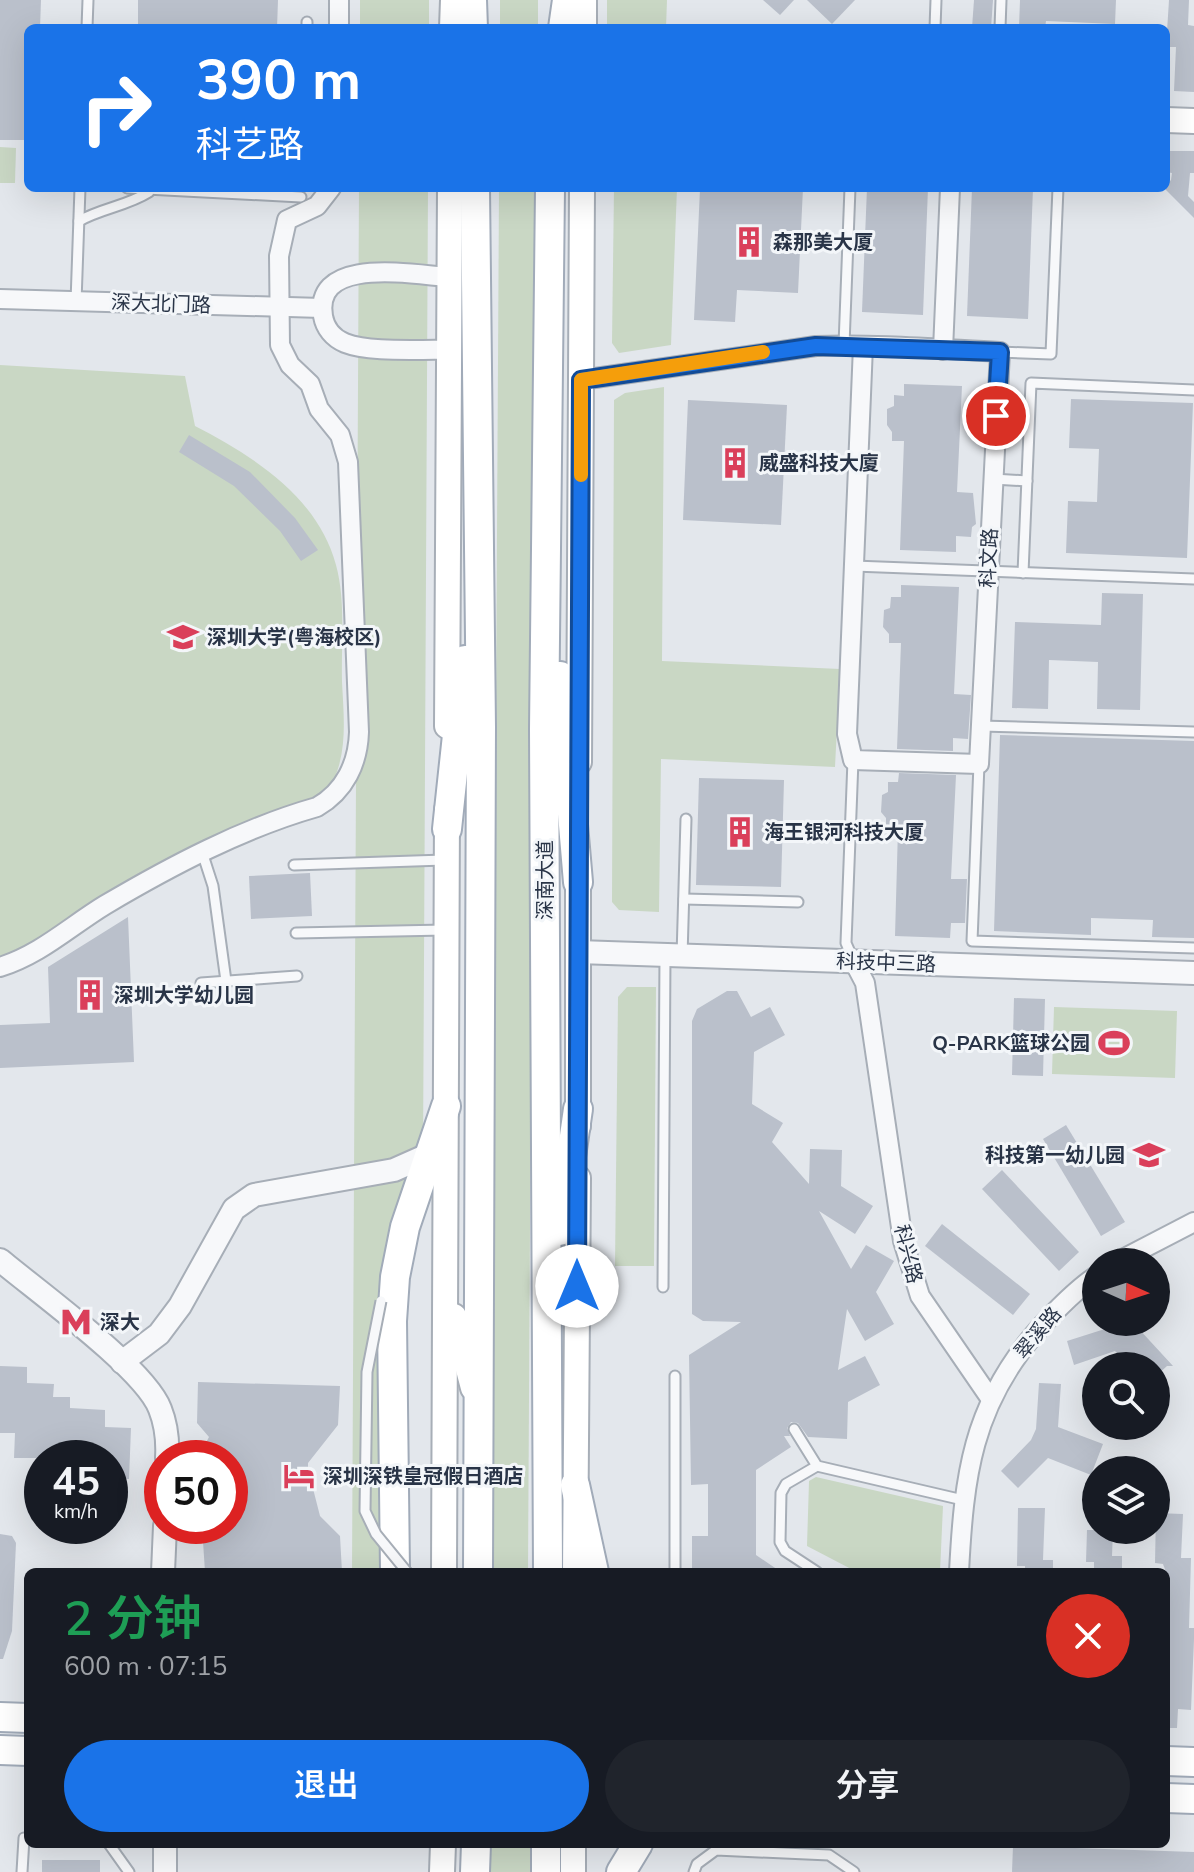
<!DOCTYPE html>
<html lang="zh">
<head>
<meta charset="utf-8">
<style>
  body { margin:0; font-family:"Nunito Sans","Noto Sans SC",sans-serif; background:#20242c; color:#f1f3f6; height:100vh; display:flex; flex-direction:column; font-size:30px; white-space:nowrap }
  * { box-sizing:border-box; margin:0 }
  p { font-size:26px; color:#9ea1a6 }
  .icon { flex:none; width:44px; height:44px; fill:none; stroke:currentColor; stroke-width:2; stroke-linecap:round; stroke-linejoin:round }
  .map { position:relative; flex:1; overflow:hidden }
  .sheet { position:absolute; left:24px; top:1568px; width:1146px; height:280px; display:flex; flex-direction:column; background:#171b24; border-radius:12px; box-shadow:0 8px 32px #0002 }
  .sheet>* { flex:none }
  .banner { position:absolute; left:24px; top:24px; width:1146px; height:168px; border-radius:12px; box-shadow:0 8px 32px #0002; background:#1a73e8; color:#fff; overflow:hidden }
  .needle { width:52px; rotate:93deg }
  .buttons { position:absolute; left:1082px; top:1248px; display:grid; gap:16px }
  .buttons a { display:grid; place-items:center; width:88px; height:88px; border-radius:50%; background:#171b24; box-shadow:0 8px 32px #0002; font-size:40px }
  .speed { position:absolute; left:24px; top:1440px; display:flex; gap:16px; font-size:40px; font-weight:700; text-align:center }
  .speed>* { display:grid; place-content:center; width:104px; height:104px; border-radius:50%; background:#171b24; box-shadow:0 8px 32px #0002; line-height:1 }
  .speed small { font-size:20px; font-weight:400 }
  .speed .limit { border:12px solid #d22; background:#fff; color:#111 }
  .pin { position:absolute; display:grid; place-items:center; width:68px; height:68px; color:#fff; margin:-34px; border:4px solid #fff; border-radius:50%; box-shadow:0 2px 8px #0007 }
  .me { position:absolute; width:88px; margin:-44px; rotate:0deg; stroke-linejoin:round; filter:drop-shadow(0 0 6px #0008) }
  .turn { display:flex; align-items:center; gap:28px; height:168px; padding:0 40px; font-size:36px }
  .turn .icon { width:104px; height:104px; stroke-width:2.5 }
  .turn b { display:block; font-size:56px; line-height:68px }
  .round { display:grid; place-items:center; flex:none; width:84px; height:84px; border-radius:42px; background:#20242c }
  .overview { display:flex; align-items:center; justify-content:space-between; height:136px; padding:0 40px }
  h1 { font-size:48px; font-weight:600; line-height:60px; color:#1e9e55 }
  .action { display:flex; gap:16px; margin-top:auto; padding:16px 40px }
  .action a { flex:1; height:92px; border-radius:48px; background:#1a73e8; color:#fff; font-size:32px; font-weight:600; line-height:92px; text-align:center }
  .action a+a { background:#20242c; color:#f1f3f6 }
  .map>svg:first-child { display:block }
</style>
</head>
<body>
<div class="map">
<svg width="1194" height="1872" viewBox="0 0 1194 1872">
  <rect width="100%" height="100%" fill="#e3e7ec"/>
  <g fill="#c9d7c4">
    <rect x="360" y="0" width="69" height="28"/>
    <rect x="500" y="0" width="38" height="28"/>
    <polygon points="607,0 667,0 666,28 607,28"/>
    <polygon points="0,147 16,148 15,183 0,183"/>
    <polygon points="359,188 428,188 423,1156 395,1262 383,1572 352,1572"/>
    <polygon points="499,188 536,188 528,1572 491,1572"/>
    <polygon points="614,188 677,188 671,345 619,353 612,343"/>
    <path d="M0 365 185 376 195 426C253 456 318 497 336 565 346 601 341 645 342 682 344 721 349 761 325 795L0 961Z"/>
    <polygon points="664,387 662,661 840,669 835,767 661,759 659,912 619,910 612,902 614,400 625,393"/>
    <polygon points="627,987 656,987 654,1266 615,1266 618,997"/>
    <polygon points="1054,1007 1177,1011 1175,1078 1052,1074"/>
    <polygon points="816,1477 943,1506 940,1572 853,1570 807,1546 809,1481"/>
    <rect x="490" y="1844" width="40" height="28"/>
  </g>
  <g fill="#bac0cb">
    <polygon points="0,0 41,0 40,28 28,28 28,140 0,140"/>
    <polygon points="138,0 278,0 277,28 138,28"/>
    <polygon points="763,0 794,0 780,15"/>
    <polygon points="807,0 855,0 832,24"/>
    <polygon points="974,0 993,0 991,28 972,28"/>
    <polygon points="1020,0 1116,0 1115,24 1046,21 1045,28 1019,28"/>
    <polygon points="1169,0 1189,0 1188,25 1194,26 1194,92 1174,91 1176,47 1166,47"/>
    <polygon points="1166,151 1194,151 1194,173 1190,173 1188,196 1194,202 1194,218 1164,188 1171,180 1172,173 1166,172"/>
    <polygon points="803,188 798,293 737,290 735,322 694,320 700,189"/>
    <polygon points="867,188 928,188 923,315 862,312"/>
    <polygon points="972,188 1033,188 1028,319 967,316"/>
    <polygon points="904,384 962,386 957,492 973,493 976,524 972,527 971,537 956,536 956,552 900,550 904,441 892,441 892,432 887,425 887,409 894,406 894,395 904,396"/>
    <polygon points="1071,399 1193,403 1187,558 1066,553 1068,501 1097,502 1099,449 1069,448"/>
    <polygon points="688,400 787,405 781,525 683,520"/>
    <polygon points="189,435 250,472 295,518 318,550 301,561 280,531 234,486 179,452"/>
    <polygon points="901,585 959,587 954,694 971,695 968,739 953,738 953,751 897,749 901,643 889,643 889,634 883,627 884,610 890,608 891,597 901,597"/>
    <polygon points="1102,593 1143,594 1140,710 1097,709 1098,662 1049,660 1048,709 1012,708 1015,622 1101,625"/>
    <polygon points="1000,735 1194,741 1194,938 1152,937 1153,920 1091,918 1091,935 994,931"/>
    <polygon points="899,773 956,775 951,879 967,879 965,923 951,923 950,938 895,936 898,828 886,827 886,818 881,812 882,795 888,792 888,782 898,782"/>
    <polygon points="699,778 784,780 781,887 696,885"/>
    <polygon points="310,873 312,916 251,919 249,876"/>
    <polygon points="128,917 134,1062 0,1068 0,1025 50,1023 48,967"/>
    <polygon points="727,991 737,991 751,1017 770,1007 785,1035 754,1052 752,1104 783,1123 772,1142 809,1184 810,1149 842,1150 841,1186 873,1206 855,1234 819,1211 851,1269 866,1245 894,1261 876,1292 894,1324 865,1341 847,1309 838,1370 865,1356 880,1385 848,1402 847,1439 808,1437 798,1423 791,1422 787,1428 790,1436 784,1436 791,1447 756,1470 756,1555 781,1572 692,1572 692,1536 708,1536 708,1484 691,1485 689,1355 741,1322 703,1321 692,1314 692,1021 697,1009"/>
    <polygon points="1014,998 1045,999 1043,1076 1012,1075"/>
    <polygon points="1066,1125 1125,1222 1101,1236 1043,1139"/>
    <polygon points="1002,1170 1079,1252 1059,1271 982,1189"/>
    <polygon points="942,1224 1030,1294 1013,1315 925,1246"/>
    <polygon points="1114,1322 1141,1322 1138,1328 1173,1366 1167,1366 1156,1376 1156,1366 1128,1366 1115,1351 1074,1365 1067,1341 1108,1328"/>
    <polygon points="0,1366 27,1367 27,1383 54,1384 53,1397 70,1397 70,1408 105,1410 105,1427 131,1428 129,1479 110,1478 110,1458 14,1458 15,1433 0,1433"/>
    <polygon points="198,1382 340,1386 338,1425 308,1463 308,1469 320,1516 340,1536 342,1572 205,1572 202,1526 230,1526 230,1458 198,1458 209,1437 197,1423"/>
    <polygon points="1039,1383 1061,1384 1058,1427 1103,1444 1091,1475 1048,1458 1018,1488 1001,1471 1031,1440 1036,1429"/>
    <polygon points="1018,1508 1045,1508 1043,1560 1053,1560 1053,1572 1025,1572 1025,1566 1017,1566"/>
    <polygon points="1156,1513 1183,1514 1181,1558 1191,1558 1189,1628 1194,1628 1194,1639 1191,1710 1178,1709 1177,1728 1166,1728 1166,1572 1163,1564 1155,1563"/>
    <polygon points="1087,1530 1113,1530 1112,1556 1122,1556 1122,1572 1094,1572 1094,1562 1086,1562"/>
    <polygon points="0,1534 12,1536 16,1543 12,1631 3,1659 0,1659"/>
    <polygon points="1013,1846 1194,1852 1194,1872 1012,1872"/>
    <rect x="42" y="1860" width="58" height="12"/>
  </g>
  <g fill="none" stroke-linecap="round" stroke-linejoin="round">
    <defs>
      <g id="service">
        <polyline points="87,28 88,0"/>
        <polyline points="307,28 307,22"/>
        <polyline points="935,28 936,0"/>
        <polyline points="1000,28 1001,0"/>
        <polyline points="127,188 301,197"/>
        <path d="M79 221C102 208 127 206 149 192"/>
        <polyline points="76,302 80,188"/>
        <polyline points="844,345 850,188"/>
        <polyline points="1000,352 1051,354 1058,188"/>
        <polyline points="993,479 1027,481"/>
        <polyline points="854,566 1194,579"/>
        <polyline points="1023,573 1031,383 1194,390"/>
        <polyline points="981,726 1194,732"/>
        <polyline points="979,764 972,941 1194,948"/>
        <polyline points="202,852 213,886 226,981"/>
        <polyline points="294,865 444,860"/>
        <polyline points="684,899 798,902"/>
        <polyline points="296,933 445,930"/>
        <polyline points="682,956 686,819"/>
        <polyline points="853,959 846,943 853,760"/>
        <polyline points="201,983 297,976"/>
        <polyline points="663,1287 665,955"/>
        <polyline points="794,1429 817,1466 963,1500"/>
        <polyline points="675,1572 675,1376"/>
        <polyline points="817,1572 785,1551 780,1542 781,1493 786,1484 817,1466"/>
        <polyline points="109,1844 129,1872"/>
        <polyline points="22,1872 24,1838 28,1838"/>
        <polyline points="694,1872 697,1864 716,1850 829,1855 854,1872"/>
      </g>
      <g id="minor">
        <polyline points="339,28 339,0"/>
        <polyline points="0,299 322,308"/>
        <path d="M448 350C420 349 370 353 345 343 333 338 325 328 323 316 313 255 415 275 448 277"/>
        <polyline points="943,350 950,188"/>
        <path d="M581 380 816 346C877 344 939 349 1000 352L979 764 853 760 847 734 863 346"/>
        <polyline points="854,962 865,983 903,1241 920,1296 990,1398"/>
        <path d="M0 967C41 954 69 927 105 905 171 866 243 828 317 807 345 791 358 763 359 732L348 462 340 435 319 409 310 384 290 365 280 345 279 256 287 220 317 206 331 188"/>
        <polyline points="1117,1262 1194,1222"/>
        <path d="M959 1572C964 1476 972 1406 1037 1331 1055 1311 1074 1291 1096 1276"/>
      </g>
      <g id="tertiary">
        <polyline points="578,952 1194,973"/>
        <path d="M0 1260C37 1291 145 1369 160 1409 166 1424 168 1441 167 1458"/>
        <polyline points="122,1362 159,1334 180,1306 234,1209 254,1195 394,1170 430,1154"/>
        <polyline points="163,1572 165,1526"/>
        <polyline points="165,1872 165,1844"/>
      </g>
      <g id="secondary">
        <polyline points="452,28 453,0"/>
        <polyline points="584,28 584,0"/>
        <polyline points="1166,120 1194,121"/>
        <polyline points="447,726 450,188"/>
        <polyline points="579,762 582,188"/>
        <polyline points="578,1126 578,862"/>
        <polyline points="454,1316 473,1388"/>
        <polyline points="444,1572 447,810"/>
        <polyline points="575,1572 578,1178"/>
        <polyline points="442,1872 443,1844"/>
        <polyline points="573,1872 573,1844"/>
      </g>
      <g id="primary">
        <polyline points="472,0 473,28"/>
        <polyline points="563,28 567,0"/>
        <polyline points="475,188 481,727 478,1572"/>
        <polyline points="560,676 578,882"/>
        <polyline points="447,829 465,660"/>
        <polyline points="560,1231 578,1109"/>
        <polyline points="575,1485 594,1572"/>
        <polyline points="395,1572 392,1321 395,1277 405,1227 446,1106"/>
        <polyline points="548,1572 544,729 550,188"/>
        <polyline points="0,1717 28,1718"/>
        <polyline points="0,1750 28,1751"/>
        <polyline points="1166,1761 1194,1762"/>
        <polyline points="1166,1798 1194,1799"/>
        <polyline points="475,1872 476,1844"/>
        <polyline points="546,1872 546,1844"/>
        <polyline points="621,1872 638,1844"/>
      </g>
    </defs>
    <use href="#service" stroke="#a7aeb7" stroke-width="13"/>
    <use href="#minor" stroke="#a7aeb7" stroke-width="22"/>
    <use href="#tertiary" stroke="#a7aeb7" stroke-width="26"/>
    <use href="#secondary" stroke="#a7aeb7" stroke-width="28"/>
    <use href="#primary" stroke="#a1abb9" stroke-width="32"/>
    <use href="#service" stroke="#f7f8fa" stroke-width="9"/>
    <use href="#minor" stroke="#f7f8fa" stroke-width="18"/>
    <use href="#tertiary" stroke="#f7f8fa" stroke-width="22"/>
    <use href="#secondary" stroke="#fff" stroke-width="24"/>
    <use href="#primary" stroke="#fff" stroke-width="28"/>
    <defs>
      <polyline id="service-bridge" points="381,1301 367,1372 365,1511 376,1534 407,1572"/>
    </defs>
    <use href="#service-bridge" stroke="#a7aeb7" stroke-width="13" stroke-linecap="butt"/>
    <use href="#service-bridge" stroke="#f7f8fa" stroke-width="9"/>
  </g>
  <g fill="none" stroke-linecap="round" stroke-linejoin="round">
    <defs>
      <polyline id="route" points="577,1286 581,380 816,346 1000,352 996,416"/>
    </defs>
    <use href="#route" stroke="#114b97" stroke-width="20"/>
    <use href="#route" stroke="#1a73e8" stroke-width="14"/>
    <polyline stroke="#f59e0b" stroke-width="14" points="581,475 581,380 763,352"/>
  </g>
  <defs>
    <symbol id="building-bare" viewBox="-9 -9 18 18"><path d="M-4-6H4V6H1V3H-1V6H-4ZM-2.5-4.3h1.7v1.8h-1.7ZM.8-4.3h1.7v1.8H.8ZM-2.5-1h1.7V.8h-1.7ZM.8-1h1.7V.8H.8Z" fill="#da3f5a" stroke="#f3f6f9" stroke-width="2.5" paint-order="stroke"/></symbol>
    <symbol id="university-bare" viewBox="-9 -9 18 18"><path d="M0-5L7-2L0 1L-7-2ZM-4 1L0 2.5L4 1V4Q0 6-4 4Z" fill="#da3f5a" stroke="#f3f6f9" stroke-width="2.5" paint-order="stroke"/></symbol>
    <symbol id="stadium-bare" viewBox="-9 -9 18 18"><path d="M0-5a6.5 5 0 1 0 0 10a6.5 5 0 1 0 0-10ZM-3.5-1.8h7v3.6h-7Z" fill="#da3f5a" stroke="#f3f6f9" stroke-width="2.5" paint-order="stroke"/></symbol>
    <symbol id="school-bare" viewBox="-9 -9 18 18"><path d="M0-5L7-2L0 1L-7-2ZM-4 1L0 2.5L4 1V4Q0 6-4 4Z" fill="#da3f5a" stroke="#f3f6f9" stroke-width="2.5" paint-order="stroke"/></symbol>
    <symbol id="metro-bare" viewBox="-9 -9 18 18"><path d="M-5.5 5V-5H-3L0 0L3-5H5.5V5H3V-.5L0 4L-3-.5V5Z" fill="#da3f5a" stroke="#f3f6f9" stroke-width="2.5" paint-order="stroke"/></symbol>
    <symbol id="hotel-bare" viewBox="-9 -9 18 18"><path d="M-6-4.5h1.5V1H6V5H4.5V3h-9V5H-6ZM-4 0a1.8 1.8 0 1 1 3.6 0ZM.5 0V-2.5h3Q6-2.5 6 0Z" fill="#da3f5a" stroke="#f3f6f9" stroke-width="2.5" paint-order="stroke"/></symbol>
  </defs>
  <g fill-rule="evenodd">
    <use href="#building-bare" x="727" y="220" width="44" height="44"/>
    <use href="#building-bare" x="713" y="441" width="44" height="44"/>
    <use href="#university-bare" x="161" y="615" width="44" height="44"/>
    <use href="#building-bare" x="718" y="810" width="44" height="44"/>
    <use href="#building-bare" x="68" y="973" width="44" height="44"/>
    <use href="#stadium-bare" x="1092" y="1021" width="44" height="44"/>
    <use href="#school-bare" x="1127" y="1133" width="44" height="44"/>
    <use href="#metro-bare" x="54" y="1300" width="44" height="44"/>
    <use href="#hotel-bare" x="277" y="1454" width="44" height="44"/>
  </g>
  <g text-anchor="middle" dominant-baseline="central" stroke-width="6" stroke-linejoin="round" paint-order="stroke">
    <g font-size="20" font-weight="bold" fill="#293447" stroke="#f3f6f9" text-anchor="start">
      <text x="773" y="242">森那美大厦</text>
      <text x="759" y="463">威盛科技大廈</text>
      <text x="207" y="637">深圳大学(粤海校区)</text>
      <text x="764" y="832">海王银河科技大厦</text>
      <text x="114" y="995">深圳大学幼儿园</text>
      <text x="1090" y="1043" text-anchor="end">Q-PARK篮球公园</text>
      <text x="1125" y="1155" text-anchor="end">科技第一幼儿园</text>
      <text x="100" y="1322">深大</text>
      <text x="323" y="1476">深圳深铁皇冠假日酒店</text>
    </g>
    <g font-size="20" fill="#293447" stroke="#f3f6f9">
      <text transform="translate(161 304) rotate(2)">深大北门路</text>
      <text transform="translate(989 558) rotate(-87)">科文路</text>
      <text transform="translate(545 880) rotate(-90)">深南大道</text>
      <text transform="translate(886 963) rotate(2)">科技中三路</text>
      <text transform="translate(908 1254) rotate(76)">科兴路</text>
      <text transform="translate(1038 1333) rotate(-50)">翠溪路</text>
    </g>
  </g>
</svg>
<div class="buttons">
<a><svg class="needle" viewBox="-14 -14 28 28"><path d="M0-13l5 13h-10z" fill="#e53935"/><path d="M0 13l5-13h-10z" fill="#9ea1a6"/></svg></a>
<a><svg class="icon" aria-label="search" viewBox="0 0 24 24"><circle cx="10" cy="10" r="6"/><path d="M15 15l6 6"/></svg></a>
<a><svg class="icon" aria-label="layers" viewBox="0 0 24 24"><path d="M12 4l9 5-9 5-9-5zM3 14l9 5 9-5"/></svg></a>
</div>
<div class="speed"><div>45<small>km/h</small></div><div class="limit">50</div></div>
<div class="pin" style="left:996px;top:416px;background:#d93025"><svg class="icon" aria-label="arrive" viewBox="0 0 24 24"><path d="M6 21V4h12l-3 4 3 4H6"/></svg></div>
<svg class="me" style="left:577px;top:1286px" viewBox="-20 -20 40 40"><circle r="19" fill="#fff"/><path d="M0-13L10 11 0 6-10 11z" fill="#1a73e8"/></svg>
<div class="banner">
<div class="turn"><svg class="icon" aria-label="right" viewBox="0 0 24 24"><path d="M7 20v-9h11M14 6l5 5-5 5"/></svg><div><b>390 m</b>科艺路</div></div>
</div>
<section class="sheet">
<div class="overview"><div><h1>2 分钟</h1><p>600 m · 07:15</p></div><a class="round" style="background:#d93025;color:#fff"><svg class="icon" aria-label="close" viewBox="0 0 24 24"><path d="M6 6l12 12M18 6L6 18"/></svg></a></div>
<div class="action"><a>退出</a><a>分享</a></div>
</section>
</div>
</body>
</html>
